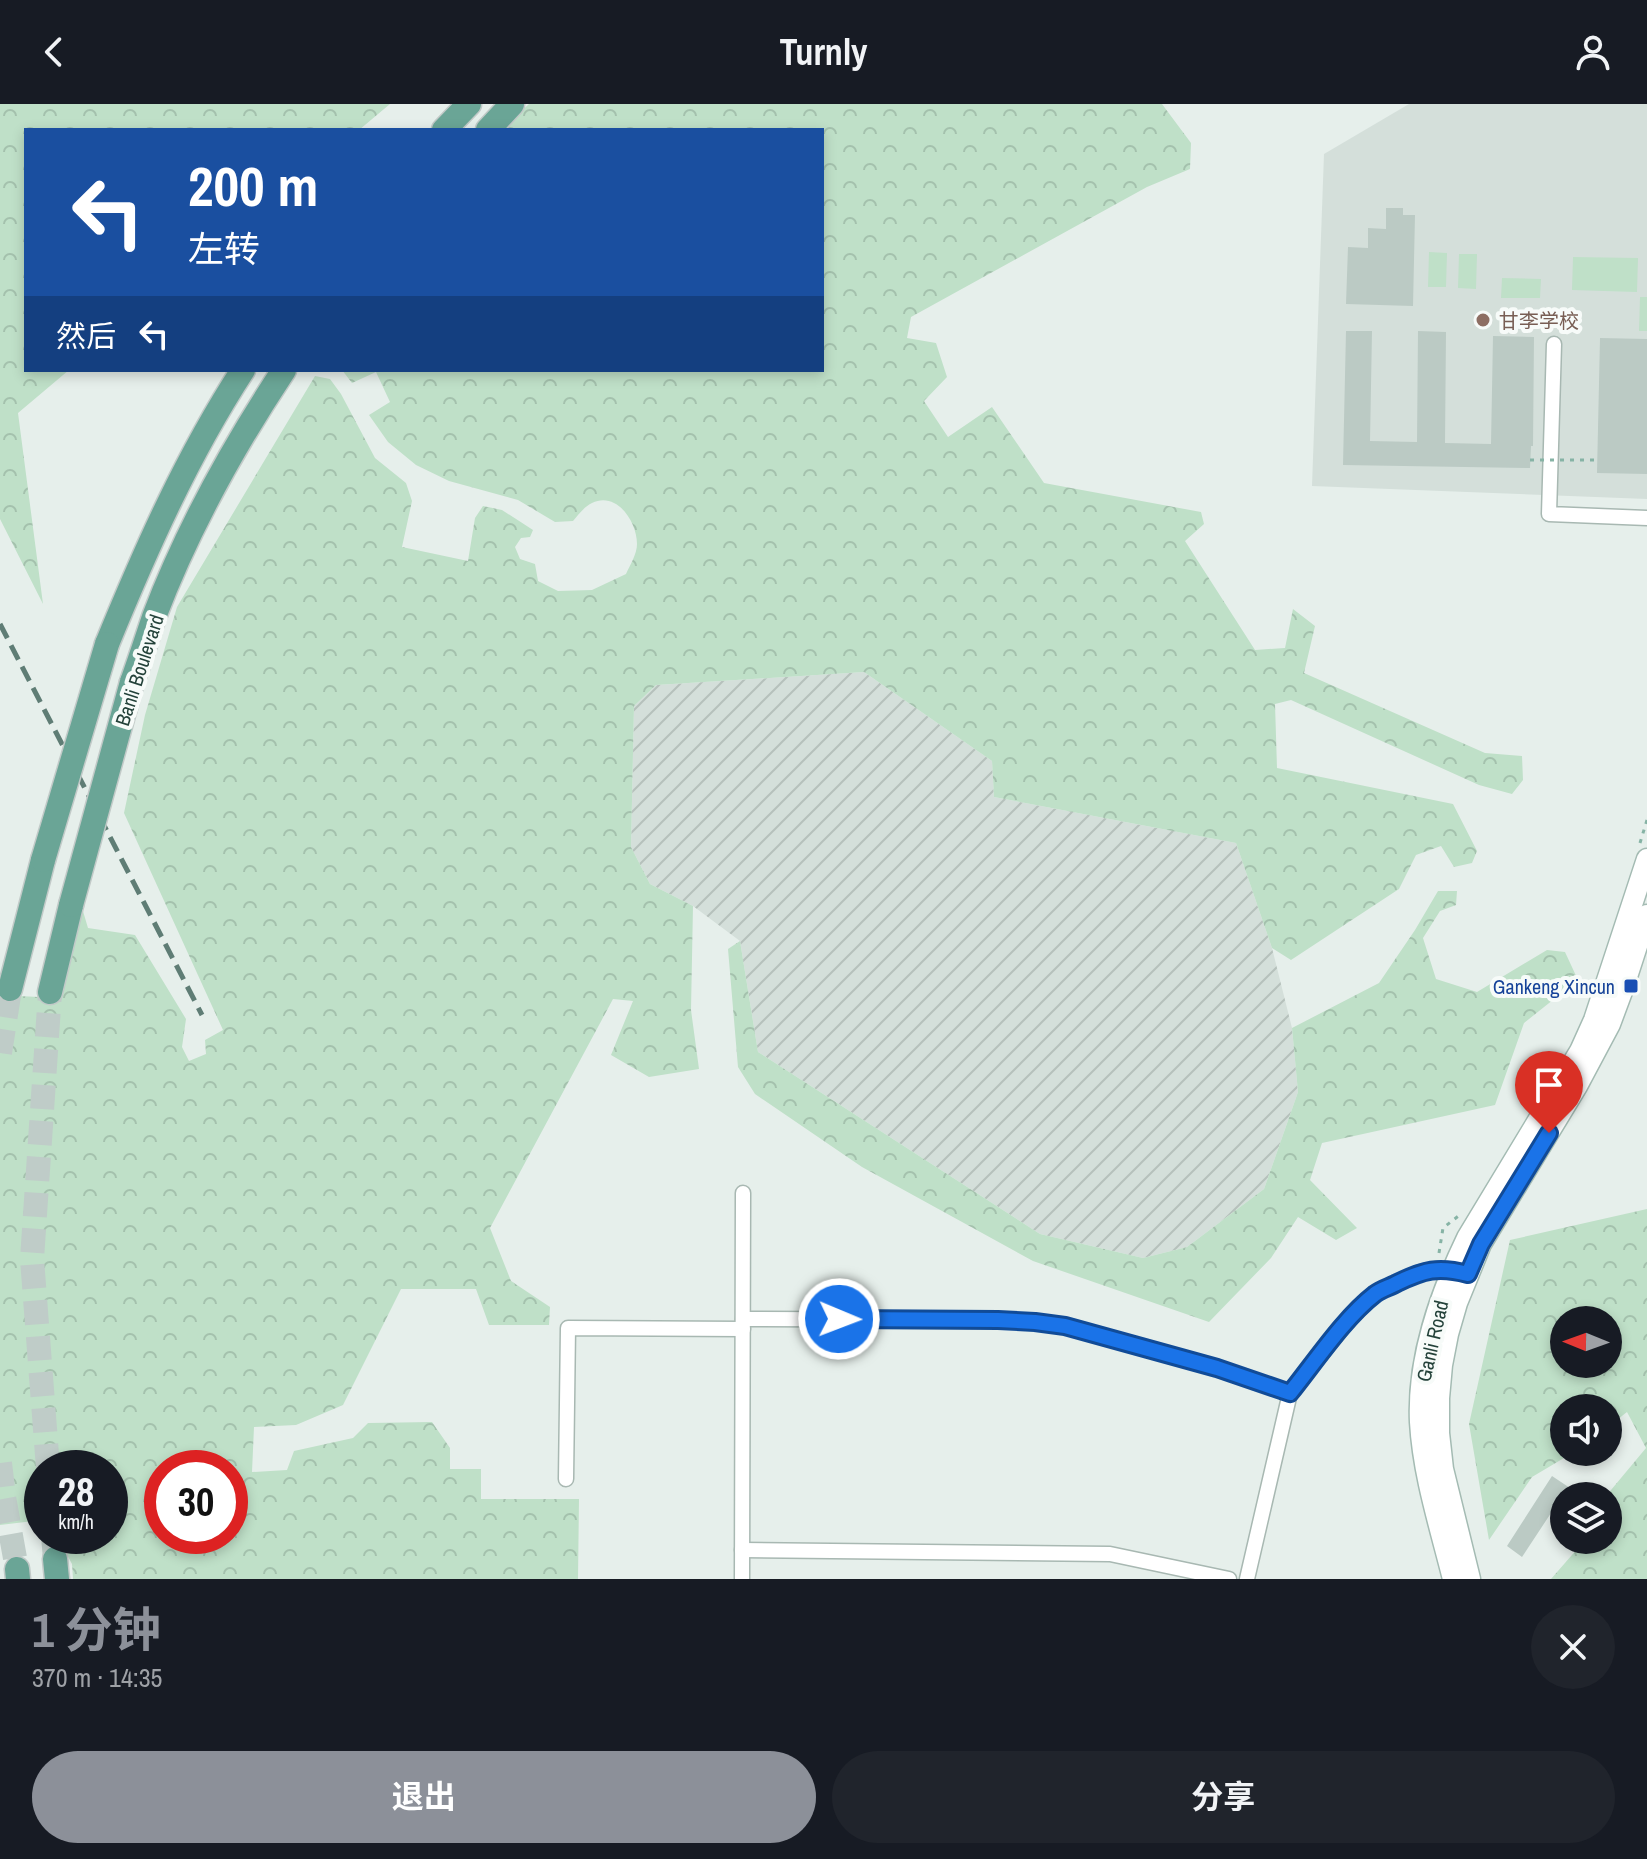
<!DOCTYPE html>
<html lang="zh">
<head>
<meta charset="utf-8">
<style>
  body { margin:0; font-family:"Archivo Narrow","Noto Sans SC",sans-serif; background:#20242c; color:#f1f3f6; height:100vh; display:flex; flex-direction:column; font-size:30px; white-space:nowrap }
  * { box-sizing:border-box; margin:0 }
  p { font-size:26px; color:#9ea1a6 }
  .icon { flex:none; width:44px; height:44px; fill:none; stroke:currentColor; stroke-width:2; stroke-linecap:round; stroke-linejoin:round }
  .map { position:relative; height:1475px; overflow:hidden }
  .side { display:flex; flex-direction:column; background:#171b24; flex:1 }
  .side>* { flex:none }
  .banner { position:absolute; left:24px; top:24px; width:800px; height:244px; border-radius:0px; box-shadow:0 4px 12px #0003; background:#1a4fa0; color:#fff; overflow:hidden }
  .needle { width:52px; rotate:271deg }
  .buttons { position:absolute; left:1550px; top:1202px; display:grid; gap:16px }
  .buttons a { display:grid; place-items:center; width:72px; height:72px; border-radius:50%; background:#171b24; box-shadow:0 4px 12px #0003; font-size:40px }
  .speed { position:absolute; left:24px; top:1346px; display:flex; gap:16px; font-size:40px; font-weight:700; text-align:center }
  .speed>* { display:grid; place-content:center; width:104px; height:104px; border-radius:50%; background:#171b24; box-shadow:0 4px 12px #0003; line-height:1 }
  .speed small { font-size:20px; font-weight:400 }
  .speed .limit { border:12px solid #d22; background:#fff; color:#111 }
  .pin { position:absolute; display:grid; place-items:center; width:68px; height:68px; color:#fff; margin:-82px -34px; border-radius:50% 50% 50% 0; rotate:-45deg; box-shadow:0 0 8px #0007 }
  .pin .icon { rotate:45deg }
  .me { position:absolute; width:88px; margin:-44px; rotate:91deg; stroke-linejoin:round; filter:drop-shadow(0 0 6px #0008) }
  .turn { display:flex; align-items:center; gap:28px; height:168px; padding:0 32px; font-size:36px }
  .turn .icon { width:104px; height:104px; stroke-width:2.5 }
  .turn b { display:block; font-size:56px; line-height:68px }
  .then { display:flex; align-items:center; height:76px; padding:0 32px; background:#0003; gap:16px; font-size:30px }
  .round { display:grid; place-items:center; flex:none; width:84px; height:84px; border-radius:42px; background:#20242c }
  .headline { display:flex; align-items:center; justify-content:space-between; height:136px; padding:0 32px }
  h1 { font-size:48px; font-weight:700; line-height:60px; color:#8c9099 }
  .cta { display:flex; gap:16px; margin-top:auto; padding:16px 32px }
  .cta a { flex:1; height:92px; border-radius:48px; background:#8c9099; color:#fff; font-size:32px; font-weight:700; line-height:92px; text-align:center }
  .cta a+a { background:#20242c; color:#f1f3f6 }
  header { display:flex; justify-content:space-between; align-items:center; height:104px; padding:0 32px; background:#171b24; font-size:36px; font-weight:700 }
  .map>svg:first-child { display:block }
</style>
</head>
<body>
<header><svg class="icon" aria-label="back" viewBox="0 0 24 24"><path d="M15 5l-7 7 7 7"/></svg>Turnly<svg class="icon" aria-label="person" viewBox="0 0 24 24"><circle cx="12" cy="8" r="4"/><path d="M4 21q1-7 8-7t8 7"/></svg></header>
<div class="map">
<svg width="1647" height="1475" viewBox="0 0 1647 1475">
  <defs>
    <pattern id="industrial-furrows" width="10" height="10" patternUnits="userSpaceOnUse" patternTransform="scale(2)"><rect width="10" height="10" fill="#d4dfda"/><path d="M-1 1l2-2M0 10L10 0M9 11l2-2" fill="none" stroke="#b6c1bc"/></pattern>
    <pattern id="forest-crowns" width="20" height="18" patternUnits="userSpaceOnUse" patternTransform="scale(2)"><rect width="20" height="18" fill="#bfe0c8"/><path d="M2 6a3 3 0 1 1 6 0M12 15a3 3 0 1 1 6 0" fill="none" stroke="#a4c1ad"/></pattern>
  </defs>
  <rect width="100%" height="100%" fill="#e6efeb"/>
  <polygon fill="#d4dfda" points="1409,0 1647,0 1647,395 1312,382 1324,50"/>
  <polygon fill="url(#industrial-furrows)" points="864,568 992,657 994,693 1236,739 1272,844 1292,924 1298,988 1264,1085 1187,1143 1143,1154 1040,1130 758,948 740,837 693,802 650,780 631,743 634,602 656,581"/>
  <g fill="url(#forest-crowns)" fill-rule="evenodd">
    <polygon points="0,0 390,0 359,26 26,26 26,266 69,266 18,309 43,500 0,415"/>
    <path d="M529 0H1162L1191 39 1190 65 1147 83 911 213 907 234 936 239 947 273 924 297 948 333 992 303 1044 379 1201 408 1204 420 1185 437 1255 546 1285 544 1293 505 1315 522 1304 569 1485 649 1522 652 1523 676 1512 690 1479 681 1291 596 1275 600 1277 664 1453 700 1477 747 1472 759 1454 763 1441 742 1416 751 1399 785 1291 856 1272 844 1236 739 994 693 992 657 864 568 656 581 634 602 631 743 650 780 693 802 691 906 699 965 649 973 611 951 633 897 613 895 490 1124 511 1177 550 1203 549 1221H489L476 1185H401L343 1301 296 1321 254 1323 252 1368 287 1366 294 1347 353 1334 368 1319 432 1318 450 1344V1365H481V1395H579L578 1475H73L72 1460 57 1432H110V1364H42V1416L0 1421V891L58 894 80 797 88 824 135 831 186 915 182 943 189 957 206 950 205 936 223 926 124 709 145 611 177 503 315 272 330 275 341 290 375 354 406 379 412 397 402 443 468 457 475 414 483 402 502 406 533 426 530 433 521 434 515 443 520 455 535 460 538 477 558 487 592 486 626 470C630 461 637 450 637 440 637 418 617 387 592 399 585 402 578 411 573 417L555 418 518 396 449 377 416 361 388 338 369 311 390 298 376 268 352 279 342 266H822V26H501ZM162 1364H230V1432H162Z"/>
    <polygon points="1438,787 1457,787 1456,801 1440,807 1423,834 1436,875 1477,888 1547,846 1565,848 1578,876 1524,919 1495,1001 1322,1039 1310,1076 1357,1124 1336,1136 1298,1113 1271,1154 1209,1218 1033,1157 862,1063 755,990 738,963 728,845 740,837 758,948 1040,1130 1143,1154 1187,1143 1264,1085 1298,988 1292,924 1379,879 1415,826"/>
    <path d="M1647 1105V1475H1551L1585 1436H1608V1412L1617 1402 1608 1397V1392H1606L1646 1344 1627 1308 1608 1323V1304H1564V1348H1568L1564 1354 1532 1373 1489 1436 1469 1320 1510 1136ZM1608 1216V1260H1564V1216Z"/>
  </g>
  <g fill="#bfe0c8">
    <polygon points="1429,148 1447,149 1446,183 1428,183"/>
    <polygon points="1459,150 1477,150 1476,185 1458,184"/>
    <polygon points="1573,153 1638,154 1637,188 1572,186"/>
    <polygon points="1502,174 1541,175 1540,194 1501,194"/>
    <polygon points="1640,193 1647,193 1647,227 1639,227"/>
  </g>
  <g fill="#bbcac4">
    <polygon points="1386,104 1403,104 1403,111 1415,111 1413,202 1346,200 1348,143 1368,144 1368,124 1386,125"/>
    <polygon points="1346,227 1372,227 1370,337 1417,338 1418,227 1446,228 1445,339 1491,340 1493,232 1534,233 1533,342 1531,342 1530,364 1343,361"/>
    <polygon points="1600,234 1647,235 1647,370 1597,369"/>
    <polygon points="1552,1372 1582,1392 1564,1392 1564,1413 1553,1406 1522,1453 1507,1442"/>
  </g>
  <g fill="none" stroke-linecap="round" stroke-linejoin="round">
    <g stroke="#bfccc8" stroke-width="24" stroke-dasharray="24 12" stroke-linecap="butt">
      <polyline points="0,949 10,885"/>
      <polyline points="0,1359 4,1393 17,1465"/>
      <polyline points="48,1364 32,1155 50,888"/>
      <polyline points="53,1432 55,1455"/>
    </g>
    <defs>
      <g id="street">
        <polyline points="1554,240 1549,410 1647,414"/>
        <polyline points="743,1215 998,1216 1035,1218 1065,1222 1217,1264 1290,1289"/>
        <polyline points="566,1375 568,1224 743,1225"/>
        <polyline points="742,1446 1110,1450 1229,1475"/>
        <polyline points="742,1475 743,1089"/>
        <polyline points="1247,1475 1290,1289 1350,1215 1376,1189 1420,1168 1437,1165 1460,1168"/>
      </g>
      <g id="secondary">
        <path d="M1453 1475C1440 1423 1423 1371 1420 1318 1417 1254 1440 1190 1467 1134L1580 947 1594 916 1647 755"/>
        <polyline points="1470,1475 1443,1365 1439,1329 1439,1294 1442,1261 1448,1230 1457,1199 1481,1140 1577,982 1610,920 1623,885 1647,811"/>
      </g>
      <g id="primary">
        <polyline points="444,26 469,0"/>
        <polyline points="488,26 512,0"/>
        <path d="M107 540C146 445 187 352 243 266"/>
        <path d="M132 578C140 556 147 534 154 513 187 426 233 343 284 266"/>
        <polyline points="10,885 43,756"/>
        <polyline points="50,888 71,801"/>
        <polyline points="55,1455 57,1475"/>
        <polyline points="17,1465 18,1475"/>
      </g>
    </defs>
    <use href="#street" stroke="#a8b8b2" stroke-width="17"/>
    <use href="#secondary" stroke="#a4bbb3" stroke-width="23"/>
    <use href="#primary" stroke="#c2cac8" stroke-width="27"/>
    <g stroke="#86b3a5" stroke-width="3" stroke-dasharray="4 6" stroke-linecap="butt">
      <polyline points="1640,739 1647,716"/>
      <polyline points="1439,1149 1443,1124 1461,1110"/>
    </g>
    <use href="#street" stroke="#fff" stroke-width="14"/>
    <use href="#secondary" stroke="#fff" stroke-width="20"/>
    <use href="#primary" stroke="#6aa596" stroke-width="24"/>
    <polyline stroke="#5f7d75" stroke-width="5" stroke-dasharray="16 8" stroke-linecap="butt" points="0,520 202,911"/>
    <defs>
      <g id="primary-bridge">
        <polyline points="43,756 107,540"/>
        <polyline points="71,801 132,578"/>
      </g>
    </defs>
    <use href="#primary-bridge" stroke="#c2cac8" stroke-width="27" stroke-linecap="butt"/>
    <polyline stroke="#86b3a5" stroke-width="3" stroke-dasharray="4 6" stroke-linecap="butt" points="1530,356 1597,356"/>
    <use href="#primary-bridge" stroke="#6aa596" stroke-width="24"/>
  </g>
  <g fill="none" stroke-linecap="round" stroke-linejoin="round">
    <defs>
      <path id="route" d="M839 1215 998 1216 1035 1218 1065 1222 1217 1264 1290 1289C1315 1258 1344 1214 1375 1190 1381 1185 1390 1183 1397 1179 1424 1166 1438 1162 1468 1170L1481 1140 1549 1029"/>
    </defs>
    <use href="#route" stroke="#114b97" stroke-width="20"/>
    <use href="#route" stroke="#1a73e8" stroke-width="14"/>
  </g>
  <circle fill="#8d6e63" stroke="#f7fbf9" stroke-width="3" cx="1483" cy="216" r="8"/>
  <rect fill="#1a4fb4" stroke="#f7fbf9" stroke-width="3" x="1623" y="874" width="16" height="16" rx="4"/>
  <g text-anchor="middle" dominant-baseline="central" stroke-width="8" stroke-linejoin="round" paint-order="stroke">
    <g font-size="20" fill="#785e54" stroke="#f7fbf9" text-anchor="start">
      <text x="1499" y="216">甘李学校</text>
    </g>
    <g font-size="20" fill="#24423a" stroke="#f7fbf9">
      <text transform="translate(139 566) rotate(-72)">Banli Boulevard</text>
      <text transform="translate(1432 1237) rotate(-77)">Ganli Road</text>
    </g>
    <g font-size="20" fill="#164399" stroke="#f7fbf9" text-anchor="end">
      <text x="1615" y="882">Gankeng Xincun</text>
    </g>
  </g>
</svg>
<div class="buttons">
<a><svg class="needle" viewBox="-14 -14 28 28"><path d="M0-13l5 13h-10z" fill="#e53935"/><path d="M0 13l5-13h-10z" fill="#9ea1a6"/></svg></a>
<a><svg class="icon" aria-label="sound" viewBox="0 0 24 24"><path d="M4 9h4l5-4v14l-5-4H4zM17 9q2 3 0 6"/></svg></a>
<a><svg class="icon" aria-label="layers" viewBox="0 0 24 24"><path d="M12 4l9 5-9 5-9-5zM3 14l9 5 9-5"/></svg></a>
</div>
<div class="speed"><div>28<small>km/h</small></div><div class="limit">30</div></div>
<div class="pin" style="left:1549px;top:1029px;background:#d93025"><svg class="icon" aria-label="arrive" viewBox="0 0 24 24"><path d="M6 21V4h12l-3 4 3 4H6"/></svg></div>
<svg class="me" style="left:839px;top:1215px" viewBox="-20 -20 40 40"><circle r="17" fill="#1a73e8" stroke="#fff" stroke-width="3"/><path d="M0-11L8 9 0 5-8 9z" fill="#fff"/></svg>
<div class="banner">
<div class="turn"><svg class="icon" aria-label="left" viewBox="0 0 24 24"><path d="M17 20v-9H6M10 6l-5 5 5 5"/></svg><div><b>200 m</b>左转</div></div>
<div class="then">然后<svg class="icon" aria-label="left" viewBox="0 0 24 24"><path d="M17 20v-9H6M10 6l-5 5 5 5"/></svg></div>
</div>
</div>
<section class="side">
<div class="headline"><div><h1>1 分钟</h1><p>370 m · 14:35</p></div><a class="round"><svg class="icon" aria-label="close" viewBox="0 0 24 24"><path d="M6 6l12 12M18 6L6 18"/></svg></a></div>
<div class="cta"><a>退出</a><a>分享</a></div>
</section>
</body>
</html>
